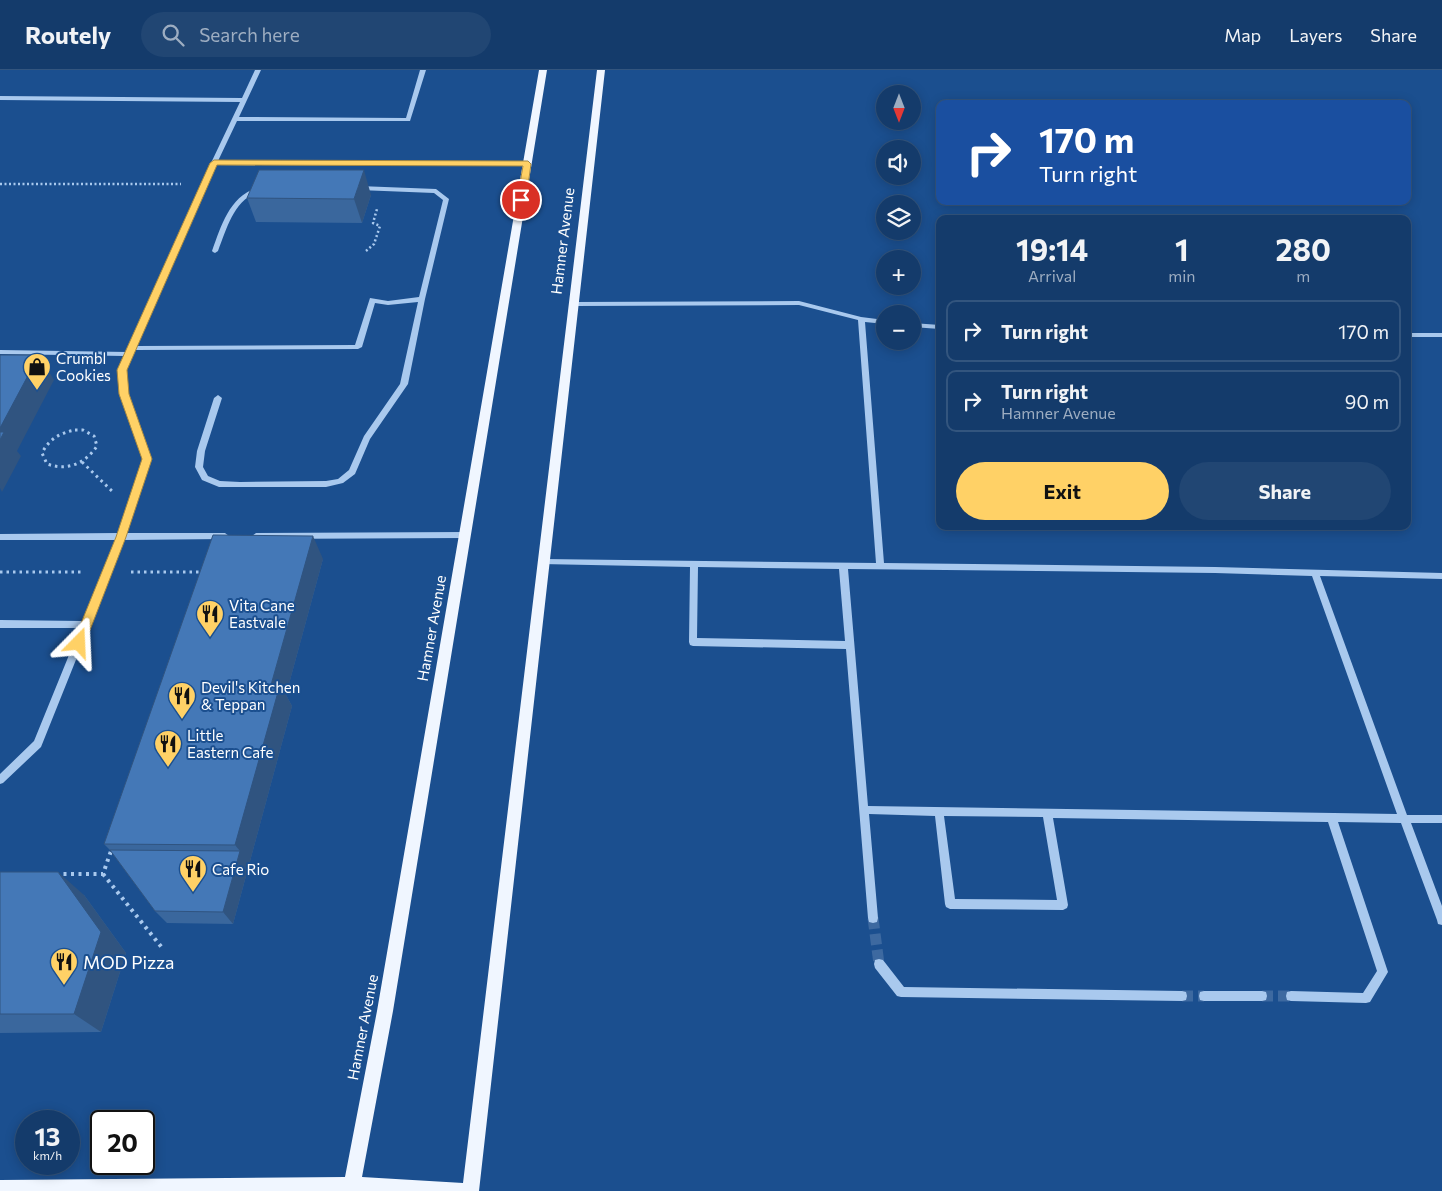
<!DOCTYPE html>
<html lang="en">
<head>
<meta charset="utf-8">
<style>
  body { margin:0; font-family:Commissioner,sans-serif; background:#214673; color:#f1f3f6; height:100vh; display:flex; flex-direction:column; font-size:19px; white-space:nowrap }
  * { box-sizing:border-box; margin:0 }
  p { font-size:16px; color:#9dadc1 }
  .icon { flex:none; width:28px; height:28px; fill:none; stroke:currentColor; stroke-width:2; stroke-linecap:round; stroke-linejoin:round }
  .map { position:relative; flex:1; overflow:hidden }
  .details { position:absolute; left:936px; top:145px; width:475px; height:315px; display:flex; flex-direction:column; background:#143b6b; border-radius:10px; box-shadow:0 2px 12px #0003,0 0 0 1px #33557e }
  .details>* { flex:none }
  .hud { position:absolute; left:936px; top:30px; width:475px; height:105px; border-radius:10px; box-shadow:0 2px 12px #0003,0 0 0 1px #33557e; background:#1a4fa0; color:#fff; overflow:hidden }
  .needle { width:32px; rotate:180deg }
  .tools { position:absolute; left:876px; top:15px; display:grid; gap:10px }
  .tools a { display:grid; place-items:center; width:45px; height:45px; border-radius:50%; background:#143b6b; box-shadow:0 2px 12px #0003,0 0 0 1px #33557e; font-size:25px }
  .speed { position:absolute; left:15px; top:1040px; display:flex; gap:10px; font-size:25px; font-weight:700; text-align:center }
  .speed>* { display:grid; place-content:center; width:65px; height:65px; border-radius:50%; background:#143b6b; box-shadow:0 2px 12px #0003,0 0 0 1px #33557e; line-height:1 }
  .speed small { font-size:12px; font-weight:400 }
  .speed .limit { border:2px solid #111; border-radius:8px; background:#fff; color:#111 }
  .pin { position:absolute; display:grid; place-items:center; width:42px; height:42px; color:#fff; margin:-21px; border:2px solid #fff; border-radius:50%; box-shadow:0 1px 5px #0007 }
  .me { position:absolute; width:55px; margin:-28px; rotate:21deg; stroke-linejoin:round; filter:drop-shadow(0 0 4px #0008) }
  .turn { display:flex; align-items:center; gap:18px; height:105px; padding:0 20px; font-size:22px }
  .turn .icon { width:65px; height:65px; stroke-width:2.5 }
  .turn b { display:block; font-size:35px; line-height:42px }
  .eta { display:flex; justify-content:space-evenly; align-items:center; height:85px; text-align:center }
  .eta b { font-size:30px; font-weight:700; line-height:35px }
  .cta { display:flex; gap:10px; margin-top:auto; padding:10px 20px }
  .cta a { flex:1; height:58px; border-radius:30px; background:#ffd166; color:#111; font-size:20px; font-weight:700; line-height:58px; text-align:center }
  .cta a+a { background:#214673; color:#f1f3f6 }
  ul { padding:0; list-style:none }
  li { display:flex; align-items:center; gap:15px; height:62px; margin:0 10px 8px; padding:0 10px; border:2px solid #33557e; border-radius:10px }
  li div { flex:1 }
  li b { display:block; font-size:19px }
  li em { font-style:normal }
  header { display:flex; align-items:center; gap:30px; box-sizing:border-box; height:70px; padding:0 25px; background:#143b6b; border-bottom:1px solid #33557e }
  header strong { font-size:24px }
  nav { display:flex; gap:28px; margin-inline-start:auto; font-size:18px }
  .search { width:350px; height:45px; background:#214673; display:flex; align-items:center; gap:12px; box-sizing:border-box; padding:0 18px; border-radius:28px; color:#9dadc1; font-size:19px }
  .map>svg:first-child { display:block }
</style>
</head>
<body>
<header>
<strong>Routely</strong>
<div class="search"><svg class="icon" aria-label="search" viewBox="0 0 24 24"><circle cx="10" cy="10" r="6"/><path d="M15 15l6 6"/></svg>Search here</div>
<nav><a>Map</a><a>Layers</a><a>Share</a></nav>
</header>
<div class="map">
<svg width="1442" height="1121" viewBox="0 0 1442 1121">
  <rect width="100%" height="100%" fill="#1b4f8f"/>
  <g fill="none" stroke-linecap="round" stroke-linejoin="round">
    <g stroke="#3d69a0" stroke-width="11" stroke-dasharray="11 5" stroke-linecap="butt">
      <polyline points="873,848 879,894"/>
      <polyline points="1182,926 1204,926"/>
      <polyline points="1262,926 1291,926"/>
    </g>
    <g stroke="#a9c9ee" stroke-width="2.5" stroke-dasharray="2 2.5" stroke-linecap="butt">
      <polyline points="0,114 181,114"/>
      <polyline points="366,181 374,174 380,156 373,153 377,139"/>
    </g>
    <g stroke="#a9c9ee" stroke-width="3" stroke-dasharray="2.5 4" stroke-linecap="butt">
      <path d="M75 360H83L94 366 97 376C85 394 67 401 47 394L42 383C49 369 60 363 75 360Z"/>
      <polyline points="82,392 114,423"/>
      <polyline points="0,502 84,502"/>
      <polyline points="131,502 204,502"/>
    </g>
    <g stroke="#a9c9ee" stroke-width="4" stroke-dasharray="3 4.5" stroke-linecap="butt">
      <polyline points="56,804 103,804 112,778"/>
      <polyline points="103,804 163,879"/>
    </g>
    <g fill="#a9c9ee" fill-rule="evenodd">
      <polygon points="255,0 261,0 239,47 406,48 420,0 426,0 410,51 237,51 218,91 527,92 530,94 527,96 216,95 136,276 355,275 370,228 388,231 419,227 443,130 434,123 359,120 356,118 359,116 436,119 449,129 425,229 408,314 370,369 355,404 343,413 326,417 219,417 202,410 195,397 197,381 214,328 218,325 222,328 205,381 203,397 208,406 220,411 240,412 326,411 338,409 349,400 364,366 400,314 418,232 388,235 375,233 362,277 358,279 134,280 126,300 128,324 151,389 126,463 225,463 229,466 225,469 124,470 41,677 3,713 0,714 0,704 34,671 80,558 0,558 0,550 83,551 116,470 0,470 0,464 118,463 143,389 120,324 118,300 124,286 0,284 0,280 127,282 211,93 240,32 0,30 0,26 242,28"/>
      <path d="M261 116 264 118 263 119C234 129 228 155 218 181L215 183 213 182 212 181C222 153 230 125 261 116Z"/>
      <path d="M799 231 861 247 885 250V254L865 252 884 493 1215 497 1442 503V509L1320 506 1407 745H1442V753H1411L1442 836V855L1438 854 1437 850 1401 753 1338 752 1388 902 1370 932 1366 933 1291 931 1287 930 1286 926 1287 922 1291 921 1363 923 1377 901 1328 752 1053 748 1068 835 1067 838 1063 840 950 839 946 837 945 834 935 746 869 744 878 848 877 852 873 853 869 852 868 848 846 579 693 576 690 575 689 572 690 497 541 494 540 492 541 490 544 489 876 493 858 250 799 235 574 236 571 234 574 232ZM698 497 839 499 845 571 697 568ZM848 499 1215 503 1312 506 1397 744 868 736ZM944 746 1043 747 1057 830 955 829Z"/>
      <polygon points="912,253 940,255 940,259 912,257"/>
      <rect x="1408" y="263" width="34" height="4"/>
      <polygon points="465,462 469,465 465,468 256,469 252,466 256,463"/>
      <polygon points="879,889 883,890 904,917 1182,921 1186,922 1187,926 1186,930 1182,931 901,927 897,926 875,898 874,894 875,890"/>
      <polygon points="1204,921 1262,921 1266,922 1267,926 1266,930 1262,931 1204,931 1200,930 1199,926 1200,922"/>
    </g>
    <polygon fill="#f0f6ff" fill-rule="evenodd" points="539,0 547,0 393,941 362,1107 463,1113 597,0 605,0 479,1121 0,1121 0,1110 345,1107 377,941"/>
  </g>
  <g fill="#3a679d">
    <polygon points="371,125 362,153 256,152 247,128"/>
    <polygon points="323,489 286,625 292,636 233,854 167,853 155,841 110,780 104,774"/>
    <polygon points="0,802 84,825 126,883 101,962 0,963"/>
  </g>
  <g fill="#305480">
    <polygon points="364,100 371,125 362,153 354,129"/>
    <polygon points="39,285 54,310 17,381 21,386 2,422 0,418 0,358"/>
    <polygon points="313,466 323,489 286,625 292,636 233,854 223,842 240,781 235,775 271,615"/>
    <polygon points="58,802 84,825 126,883 101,962 74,944"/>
  </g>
  <g fill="#4478b7" stroke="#305480">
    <polygon points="259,100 364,100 354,129 247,128"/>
    <polygon points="0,285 39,285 0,358"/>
    <polygon points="0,362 4,362 0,370"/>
    <polygon points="213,465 313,466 271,615 280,615 235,775 104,774"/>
    <polygon points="110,780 240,781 223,842 155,841"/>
    <polygon points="0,802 58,802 101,862 74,944 0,944"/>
  </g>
  <polygon fill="#ffd166" stroke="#a68842" points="214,90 528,91 531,94 526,130 521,133 517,130 523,96 217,95 127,300 129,324 152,389 126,467 85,573 79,578 73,573 116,467 142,389 119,324 117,300 210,93"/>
  <defs>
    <symbol id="shop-pin" viewBox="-11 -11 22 30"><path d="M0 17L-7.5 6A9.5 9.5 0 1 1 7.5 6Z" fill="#ffd166" stroke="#1b4f8f"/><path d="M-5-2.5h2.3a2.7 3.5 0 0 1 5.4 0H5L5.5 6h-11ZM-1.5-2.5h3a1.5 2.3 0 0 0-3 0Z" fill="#111"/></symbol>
    <symbol id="restaurant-pin" viewBox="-11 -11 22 30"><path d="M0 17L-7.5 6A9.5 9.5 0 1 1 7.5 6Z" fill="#ffd166" stroke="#1b4f8f"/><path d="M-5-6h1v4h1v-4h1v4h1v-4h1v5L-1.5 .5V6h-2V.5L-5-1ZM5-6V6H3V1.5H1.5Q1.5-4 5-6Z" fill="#111"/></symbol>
  </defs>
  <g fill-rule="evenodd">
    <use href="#shop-pin" x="21" y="281" width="32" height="43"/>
    <use href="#restaurant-pin" x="194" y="528" width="32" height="43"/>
    <use href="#restaurant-pin" x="166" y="610" width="32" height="43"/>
    <use href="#restaurant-pin" x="152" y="658" width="32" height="43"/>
    <use href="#restaurant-pin" x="177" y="783" width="32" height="43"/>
    <use href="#restaurant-pin" x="48" y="876" width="32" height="43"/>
  </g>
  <g text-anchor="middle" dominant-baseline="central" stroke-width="4" stroke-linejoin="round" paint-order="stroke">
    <g font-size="15" fill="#fff" stroke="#1b4f8f">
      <text transform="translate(562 171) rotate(-83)">Hamner Avenue</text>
      <text transform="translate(431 558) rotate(-80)">Hamner Avenue</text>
      <text transform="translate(362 957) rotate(-79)">Hamner Avenue</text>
    </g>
    <g font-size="15" fill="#fff" stroke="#1b4f8f" text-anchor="start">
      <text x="56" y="288">Crumbl<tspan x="56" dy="17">Cookies</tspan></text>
      <text x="229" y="535">Vita Cane<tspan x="229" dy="17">Eastvale</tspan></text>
      <text x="201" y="617">Devil's Kitchen<tspan x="201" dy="17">&amp; Teppan</tspan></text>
      <text x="187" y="665">Little<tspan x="187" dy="17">Eastern Cafe</tspan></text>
      <text x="212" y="799">Cafe Rio</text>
    </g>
    <g font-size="18" fill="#fff" stroke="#1b4f8f" text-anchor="start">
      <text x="83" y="892">MOD Pizza</text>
    </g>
  </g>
</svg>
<div class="tools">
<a><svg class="needle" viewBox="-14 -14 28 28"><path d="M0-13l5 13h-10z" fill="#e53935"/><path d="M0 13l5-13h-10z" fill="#9dadc1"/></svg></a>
<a><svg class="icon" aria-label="sound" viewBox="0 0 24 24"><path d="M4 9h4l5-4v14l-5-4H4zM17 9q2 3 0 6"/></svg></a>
<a><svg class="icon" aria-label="layers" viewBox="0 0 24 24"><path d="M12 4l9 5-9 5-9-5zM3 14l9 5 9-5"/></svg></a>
<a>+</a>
<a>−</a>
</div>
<div class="speed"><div>13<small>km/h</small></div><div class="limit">20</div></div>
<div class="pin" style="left:521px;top:130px;background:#d93025"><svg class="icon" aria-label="arrive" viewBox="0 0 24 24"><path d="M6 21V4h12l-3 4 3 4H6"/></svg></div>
<svg class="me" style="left:79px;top:573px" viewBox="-20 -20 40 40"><path d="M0-17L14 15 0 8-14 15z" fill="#ffd166" stroke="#fff" stroke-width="4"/></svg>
<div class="hud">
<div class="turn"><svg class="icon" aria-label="right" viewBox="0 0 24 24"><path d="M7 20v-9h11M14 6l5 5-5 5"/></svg><div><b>170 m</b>Turn right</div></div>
</div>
<section class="details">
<div class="eta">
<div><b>19:14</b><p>Arrival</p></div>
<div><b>1</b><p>min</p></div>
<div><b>280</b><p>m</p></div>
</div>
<ul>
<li><svg class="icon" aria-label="right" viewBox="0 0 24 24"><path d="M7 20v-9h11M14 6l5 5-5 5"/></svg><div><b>Turn right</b></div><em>170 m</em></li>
<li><svg class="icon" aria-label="right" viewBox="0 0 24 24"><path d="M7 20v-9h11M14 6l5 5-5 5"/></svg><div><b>Turn right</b><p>Hamner Avenue</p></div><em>90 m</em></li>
</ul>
<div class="cta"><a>Exit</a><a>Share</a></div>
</section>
</div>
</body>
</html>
